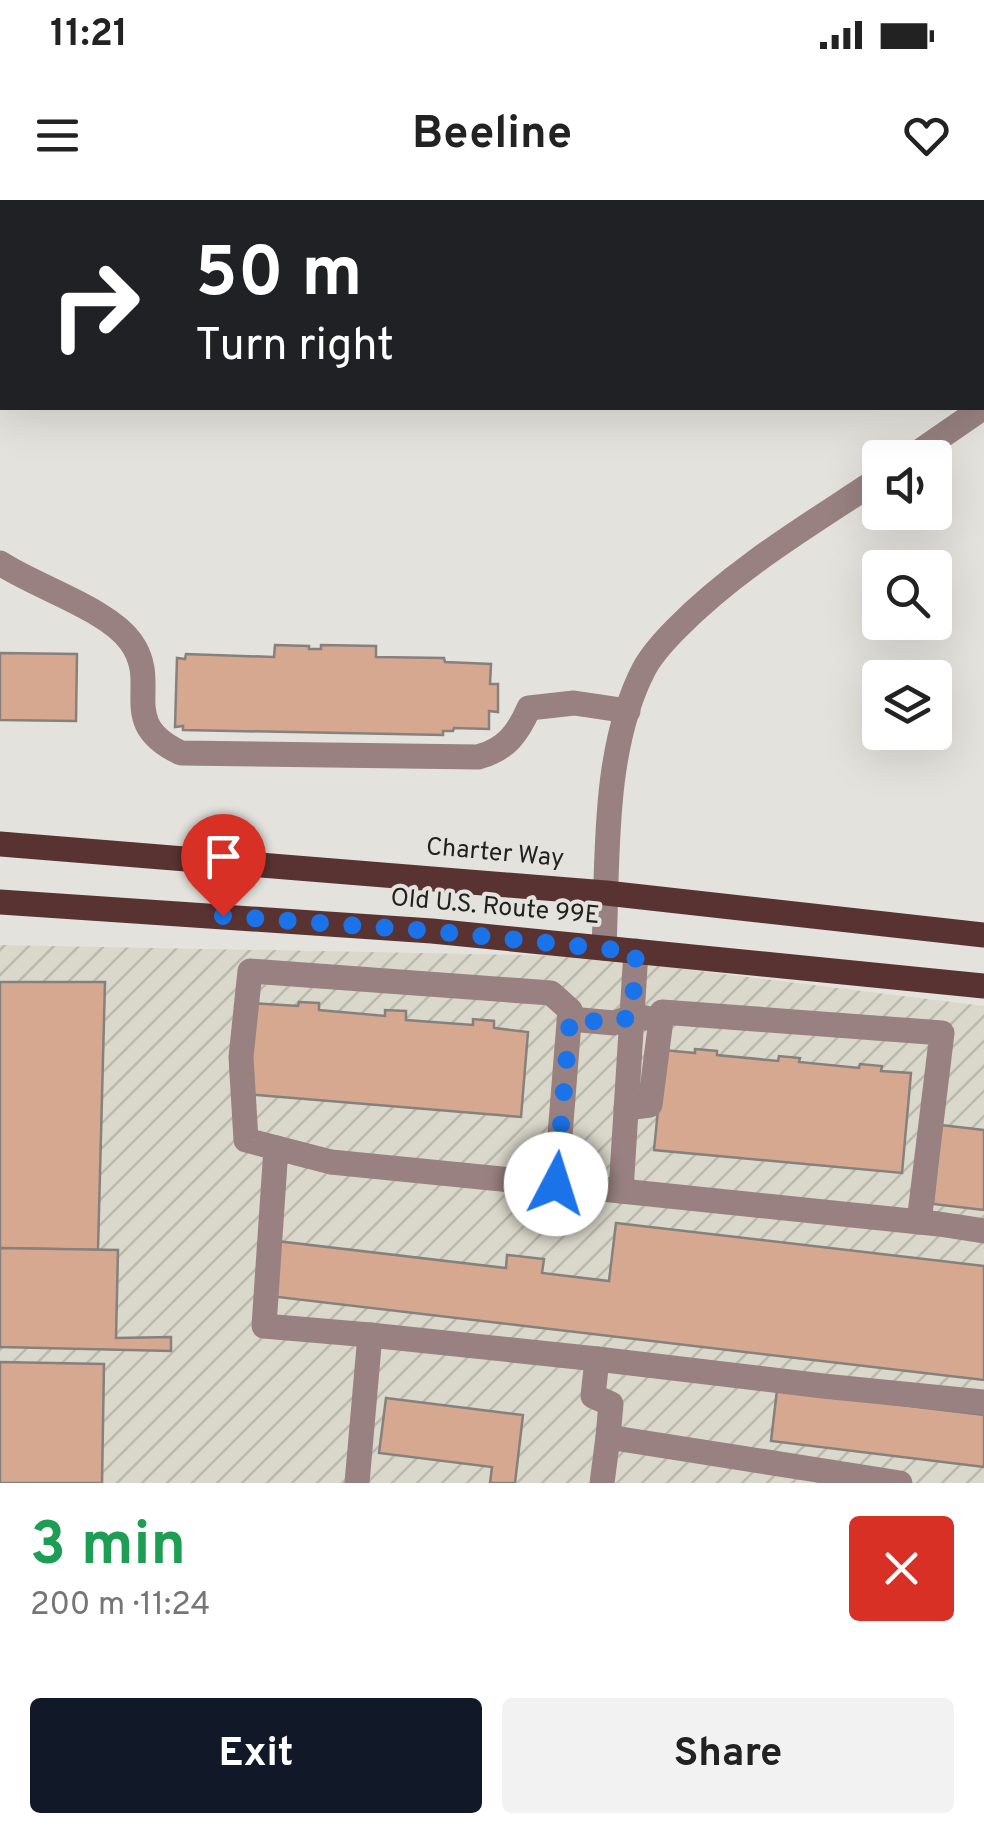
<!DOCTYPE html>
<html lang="en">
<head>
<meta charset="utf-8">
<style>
  body { margin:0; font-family:Overpass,sans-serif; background:#f2f2f2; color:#222; height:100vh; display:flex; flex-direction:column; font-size:38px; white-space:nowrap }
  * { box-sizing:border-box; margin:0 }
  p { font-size:32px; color:#767676 }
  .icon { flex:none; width:55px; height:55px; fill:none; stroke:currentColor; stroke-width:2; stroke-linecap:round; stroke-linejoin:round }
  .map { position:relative; height:1283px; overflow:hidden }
  .details { display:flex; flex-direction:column; background:#fff; flex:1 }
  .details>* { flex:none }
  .guide { position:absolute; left:0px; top:0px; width:985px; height:210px; box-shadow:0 10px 40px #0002; background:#202124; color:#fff; overflow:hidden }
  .controls { position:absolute; left:862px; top:240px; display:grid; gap:20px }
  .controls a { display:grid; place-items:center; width:90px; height:90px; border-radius:10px; background:#fff; box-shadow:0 10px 40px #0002; font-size:50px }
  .pin { position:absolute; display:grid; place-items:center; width:85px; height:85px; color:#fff; margin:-102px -42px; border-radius:50% 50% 50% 0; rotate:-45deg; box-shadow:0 0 10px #0007 }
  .pin .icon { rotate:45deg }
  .me { position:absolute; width:110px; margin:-55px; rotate:5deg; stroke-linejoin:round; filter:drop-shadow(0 0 8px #0008) }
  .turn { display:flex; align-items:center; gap:35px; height:210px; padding:0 30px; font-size:45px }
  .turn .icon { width:130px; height:130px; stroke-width:2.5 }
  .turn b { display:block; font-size:70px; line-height:85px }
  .round { display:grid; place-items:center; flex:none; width:105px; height:105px; border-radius:10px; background:#f2f2f2 }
  .summary { display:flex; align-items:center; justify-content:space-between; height:170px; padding:0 30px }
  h1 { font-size:60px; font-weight:700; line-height:75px; color:#1e9e55 }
  .button { display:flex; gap:20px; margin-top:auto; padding:20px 30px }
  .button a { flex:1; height:115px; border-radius:10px; background:#111827; color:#fff; font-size:40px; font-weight:700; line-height:115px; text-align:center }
  .button a+a { background:#f2f2f2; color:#222 }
  .status { display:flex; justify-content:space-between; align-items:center; height:70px; padding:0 50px; background:#fff; direction:ltr }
  .status svg { height:28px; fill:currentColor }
  header { display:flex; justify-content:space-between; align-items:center; height:130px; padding:0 30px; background:#fff; font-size:45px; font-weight:700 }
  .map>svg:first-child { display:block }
</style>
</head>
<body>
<div class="status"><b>11:21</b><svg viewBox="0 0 49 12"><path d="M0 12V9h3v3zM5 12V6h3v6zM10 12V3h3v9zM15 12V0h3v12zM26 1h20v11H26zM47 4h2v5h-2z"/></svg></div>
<header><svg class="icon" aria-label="menu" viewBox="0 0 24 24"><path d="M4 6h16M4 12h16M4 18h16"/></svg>Beeline<svg class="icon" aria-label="heart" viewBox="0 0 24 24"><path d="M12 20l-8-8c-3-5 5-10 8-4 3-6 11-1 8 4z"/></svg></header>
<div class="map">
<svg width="984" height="1283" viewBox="0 0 984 1283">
  <defs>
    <pattern id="industrial-furrows" width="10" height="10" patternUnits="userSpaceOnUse" patternTransform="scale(2.5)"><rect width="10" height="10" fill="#dad8cb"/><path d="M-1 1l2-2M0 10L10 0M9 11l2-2" fill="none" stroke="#bbb9ae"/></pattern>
  </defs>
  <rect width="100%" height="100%" fill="#e4e2dd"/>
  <polygon fill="url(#industrial-furrows)" points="0,745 577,756 984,806 984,1283 0,1283"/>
  <g fill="#d6a890" stroke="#86807e" stroke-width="2.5">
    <polygon points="275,445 309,446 309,449 321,449 321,445 376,446 376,457 444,458 445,462 491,464 490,484 498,484 498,512 489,511 489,529 454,528 453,531 443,531 443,535 183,530 183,526 175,527 177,458 185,459 186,454 274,457"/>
    <polygon points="0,453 77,454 76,521 0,520"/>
    <polygon points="0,782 105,782 98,1050 0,1048"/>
    <polygon points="299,802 319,803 319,810 385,816 385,810 406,811 406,820 473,825 473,819 494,821 494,828 528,832 521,917 245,894 252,803 298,806"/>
    <polygon points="695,849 717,851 717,855 778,861 779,856 800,858 799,862 859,868 860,864 882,866 881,871 911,873 902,973 654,950 664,850 695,853"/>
    <polygon points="941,925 984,930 984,1010 933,1004"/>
    <polygon points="616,1023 984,1066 984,1180 269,1096 276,1041 506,1068 507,1055 544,1059 542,1073 609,1081"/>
    <polygon points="0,1048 118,1050 116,1138 171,1137 171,1151 0,1147"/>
    <polygon points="0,1162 104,1164 102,1283 0,1283"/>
    <polygon points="777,1190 984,1215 984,1267 771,1241"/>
    <polygon points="386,1198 523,1215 515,1283 490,1283 492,1267 379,1253"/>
  </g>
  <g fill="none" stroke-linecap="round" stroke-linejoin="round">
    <g stroke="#988180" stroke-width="25">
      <polyline points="910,258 984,207"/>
      <path d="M0 363C36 387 108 409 131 442 162 485 115 522 181 553L478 557C506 550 518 533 529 508L574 503 628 511"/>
      <path d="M604 748C608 659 602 550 644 469 652 454 665 440 677 428 736 368 811 324 880 278"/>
      <polyline points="570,819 614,823 632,817 646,818"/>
      <polyline points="626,908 650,905 662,812 942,833 919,1022"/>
      <polyline points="276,948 264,1126 370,1135"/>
      <polyline points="556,985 570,810 551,793 250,771 241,857 246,940 331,962 621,991 636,751"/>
      <polyline points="621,991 939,1024 984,1031"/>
      <polyline points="597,1159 823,1186 984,1202"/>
      <polyline points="357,1283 370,1135 597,1159 593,1196 611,1204 608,1237"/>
      <polyline points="602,1283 608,1237 900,1283"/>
    </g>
    <g stroke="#593332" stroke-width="25">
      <polyline points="0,644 606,693 984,735"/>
      <polyline points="0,702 432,731 984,786"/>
    </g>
  </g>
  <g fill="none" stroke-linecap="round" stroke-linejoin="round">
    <polyline stroke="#1a73e8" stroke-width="18" stroke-dasharray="0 32.4" points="223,716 432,731 636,752 632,816 614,823 570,819 556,984"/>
  </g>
  <g text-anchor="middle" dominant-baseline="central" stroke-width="8" stroke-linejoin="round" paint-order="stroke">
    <g font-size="25" fill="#21211f" stroke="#e4e2dd">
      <text transform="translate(495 654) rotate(5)">Charter Way</text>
      <text transform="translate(495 708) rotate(5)">Old U.S. Route 99E</text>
    </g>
  </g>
</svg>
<div class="controls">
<a><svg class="icon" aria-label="sound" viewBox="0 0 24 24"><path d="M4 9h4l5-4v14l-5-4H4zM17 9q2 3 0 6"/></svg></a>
<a><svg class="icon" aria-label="search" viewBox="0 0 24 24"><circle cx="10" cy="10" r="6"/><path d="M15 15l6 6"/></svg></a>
<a><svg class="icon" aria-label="layers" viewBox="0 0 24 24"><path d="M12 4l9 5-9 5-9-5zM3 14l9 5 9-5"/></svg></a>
</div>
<div class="pin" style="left:223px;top:716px;background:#d93025"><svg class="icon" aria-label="arrive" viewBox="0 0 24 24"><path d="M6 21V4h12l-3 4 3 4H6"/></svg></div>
<svg class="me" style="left:556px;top:984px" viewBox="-20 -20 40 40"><circle r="19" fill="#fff"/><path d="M0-13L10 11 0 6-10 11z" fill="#1a73e8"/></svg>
<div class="guide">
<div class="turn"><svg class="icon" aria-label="right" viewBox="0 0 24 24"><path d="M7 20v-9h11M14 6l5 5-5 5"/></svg><div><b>50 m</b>Turn right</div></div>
</div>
</div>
<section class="details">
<div class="summary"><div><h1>3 min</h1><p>200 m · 11:24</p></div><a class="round" style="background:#d93025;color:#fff"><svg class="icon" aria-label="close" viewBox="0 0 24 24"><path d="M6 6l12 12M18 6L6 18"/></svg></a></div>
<div class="button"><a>Exit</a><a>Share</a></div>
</section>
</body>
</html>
